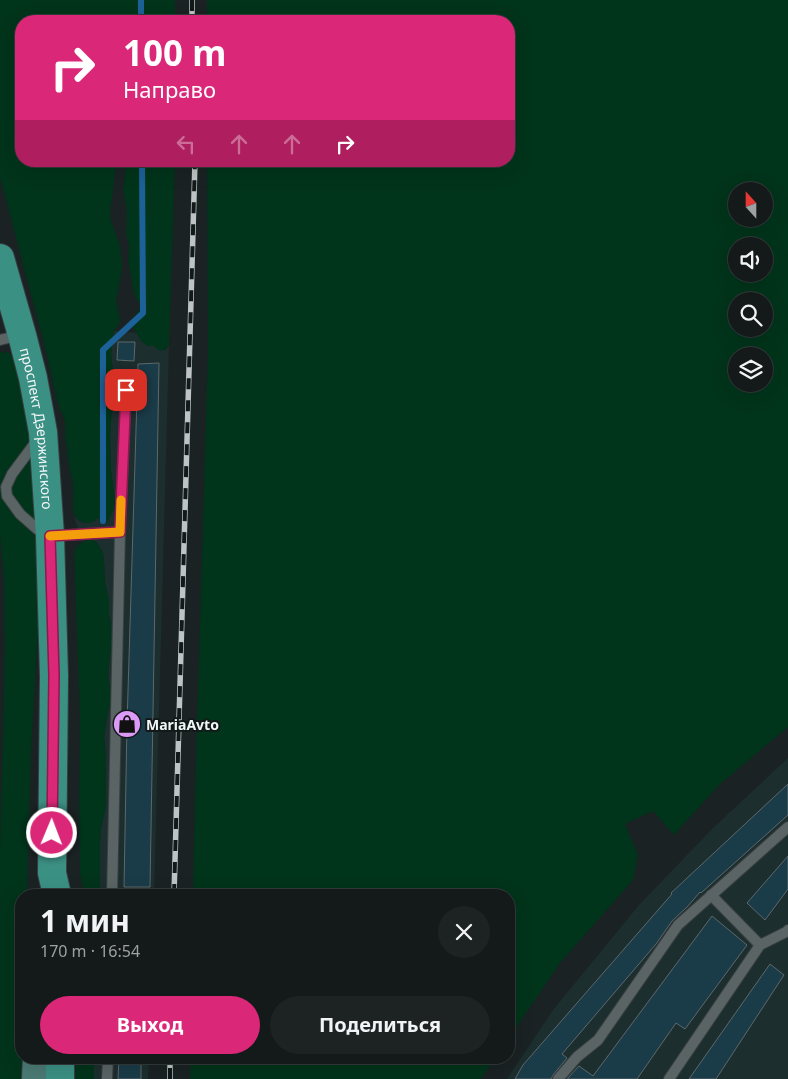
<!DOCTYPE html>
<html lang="ru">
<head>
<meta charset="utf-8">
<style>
  body { margin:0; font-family:"Noto Sans",sans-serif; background:#1d2323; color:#f1f3f6; height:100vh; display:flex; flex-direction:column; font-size:19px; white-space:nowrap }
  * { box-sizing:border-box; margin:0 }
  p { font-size:16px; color:#9da1a2 }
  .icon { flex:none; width:28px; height:28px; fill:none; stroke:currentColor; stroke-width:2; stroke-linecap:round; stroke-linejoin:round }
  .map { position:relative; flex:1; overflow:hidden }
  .panel { position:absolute; left:15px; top:889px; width:500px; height:175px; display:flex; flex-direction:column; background:#141a1a; border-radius:20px; box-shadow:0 5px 20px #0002,0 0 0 1px #333839 }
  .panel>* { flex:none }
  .guide { position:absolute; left:15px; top:15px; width:500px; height:152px; border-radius:20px; box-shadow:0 5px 20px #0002,0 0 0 1px #333839; background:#db2777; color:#fff; overflow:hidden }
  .needle { width:32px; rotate:339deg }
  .controls { position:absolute; left:728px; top:182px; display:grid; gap:10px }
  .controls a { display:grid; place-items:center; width:45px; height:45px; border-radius:50%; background:#141a1a; box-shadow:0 5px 20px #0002,0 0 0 1px #333839; font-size:25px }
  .pin { position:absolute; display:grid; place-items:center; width:42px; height:42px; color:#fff; margin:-21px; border-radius:10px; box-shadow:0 2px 8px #0006 }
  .me { position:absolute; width:55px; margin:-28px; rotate:1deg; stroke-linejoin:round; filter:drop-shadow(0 0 4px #0008) }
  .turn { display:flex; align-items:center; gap:18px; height:105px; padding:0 25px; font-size:22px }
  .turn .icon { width:65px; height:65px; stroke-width:2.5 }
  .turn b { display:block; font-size:35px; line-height:42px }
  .lanes { display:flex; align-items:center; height:48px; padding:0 25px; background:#0003; justify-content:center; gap:25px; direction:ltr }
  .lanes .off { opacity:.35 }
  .round { display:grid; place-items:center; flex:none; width:52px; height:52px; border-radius:26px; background:#1d2323 }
  .overview { display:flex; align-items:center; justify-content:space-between; height:85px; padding:0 25px }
  h1 { font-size:30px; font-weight:700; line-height:38px }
  .action { display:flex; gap:10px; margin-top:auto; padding:10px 25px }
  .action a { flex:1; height:58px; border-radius:30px; background:#db2777; color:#fff; font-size:20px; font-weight:700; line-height:58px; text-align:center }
  .action a+a { background:#1d2323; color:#f1f3f6 }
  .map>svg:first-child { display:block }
</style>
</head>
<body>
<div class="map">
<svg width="788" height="1079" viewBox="0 0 788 1079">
  <rect width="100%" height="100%" fill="#1a2223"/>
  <g fill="#1d2e2f">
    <polygon points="114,331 137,333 142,341 148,346 154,346 157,349 166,350 169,345 154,895 83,895 84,889 90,893 98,891 100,888 100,842 101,829 106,806 106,757 104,737 107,718 110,703 110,689 108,675 111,647 111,624 109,615 109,601 105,582 104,563 103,553 98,544 95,541 90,539 86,540 82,542 74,516 79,521 98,518 108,521 115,504 115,499 111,472 110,433 114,381 111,354"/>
    <polygon points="788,758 788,1079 507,1079 553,1010 639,905 712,829"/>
    <polygon points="94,1058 149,1058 148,1079 94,1079"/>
  </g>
  <g fill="#00341b" fill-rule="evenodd">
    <path d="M0 0H175V21H21V161H117L110 211 111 221 120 245 122 265 119 288 116 300 120 320 119 324 114 331 111 354 114 381 112 404 110 438 111 472 115 499 114 509 108 521 105 524 103 521 98 518C92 525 80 525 75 516 71 509 74 497 73 489 73 481 70 473 69 465 68 458 67 450 66 442 64 427 68 422 59 408L45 347 0 177Z"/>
    <path d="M207 0H788V727L719 785 674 835 653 811 625 824 638 855 633 880 560 963 509 1038V895H193L195 796 208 349 207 161H509V21H207ZM736 191H764V219H736ZM736 246H764V274H736ZM736 301H764V329H736ZM736 356H764V384H736Z"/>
    <path d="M127 161H175L169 345C165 351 159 353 154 346H148L141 341 133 327 135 316 140 308V304L135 297 133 289 128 259 129 246 126 233 127 211 123 188Z"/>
    <polygon points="0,352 10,353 15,362 29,429 29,439 24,450 4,476 1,484 2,494 8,509 37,535 40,592 31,751 27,895 21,895 21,1058 24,1058 24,1079 0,1079 0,856 5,647 4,579 0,534"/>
    <polygon points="30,459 32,459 37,521 14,502 11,484"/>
    <path d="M90 539 95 541 98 544 103 553 104 563 105 582 109 601V615L111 624V647L108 675 110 689 111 698 107 718 104 737 106 757V806L101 829 100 842V888L98 891 90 893 84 889 82 885 80 872 79 806 80 717 74 552C77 545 83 540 90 539Z"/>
    <polygon points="74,1058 94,1058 94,1079 73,1079"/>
    <polygon points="191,1058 495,1058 481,1079 190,1079"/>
  </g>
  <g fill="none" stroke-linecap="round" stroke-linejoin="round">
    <g stroke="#1c6198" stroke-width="6">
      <polyline points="141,0 141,21"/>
      <polyline points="103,521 103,350 143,313 142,161"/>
    </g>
  </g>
  <g fill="#1a3b48" stroke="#5f686b">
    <polygon points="118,342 135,342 134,361 117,360"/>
    <polygon points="159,363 150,887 124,887 127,724 138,364"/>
    <polygon points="788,784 788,815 701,893 700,892 688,906 672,921 656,944 562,1054 567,1058 553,1075 551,1079 515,1079 523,1065 672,894 671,893"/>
    <polygon points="788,856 788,889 765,920 747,903"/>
    <polygon points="712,916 747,945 685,1029 676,1023 637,1079 567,1079 579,1066 593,1076"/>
    <polygon points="770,964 784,975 716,1079 689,1079"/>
    <polygon points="119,1058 141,1058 141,1079 118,1079"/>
  </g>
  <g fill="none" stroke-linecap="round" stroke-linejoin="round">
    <defs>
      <g id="lane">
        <polyline points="0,340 21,335"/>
        <polyline points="38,439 12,474 6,487 7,496 20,514 37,529 50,536 120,532"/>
        <polyline points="112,895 120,532 126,390"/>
        <polyline points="711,895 760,945"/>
        <polyline points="107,1079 108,1058"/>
        <polyline points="558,1079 577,1057 598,1040 678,925 788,827"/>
        <polyline points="669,1079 760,945 786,932 788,930"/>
      </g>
      <polyline id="secondary" points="36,1079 37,1058"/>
      <g id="primary">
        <path id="s1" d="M0 258 22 335 33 378 43 432 50 536 54 676 52 873 57 895"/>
        <polyline points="60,1079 60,1058"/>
      </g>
    </defs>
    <use href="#lane" stroke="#393f40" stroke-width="12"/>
    <use href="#secondary" stroke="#393f40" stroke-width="30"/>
    <use href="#primary" stroke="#393f40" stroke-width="30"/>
    <use href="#lane" stroke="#5a6464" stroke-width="10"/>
    <use href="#secondary" stroke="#4b7a74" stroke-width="28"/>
    <use href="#primary" stroke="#3b9084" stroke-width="28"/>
    <defs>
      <g id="rail">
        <polyline points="192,0 192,21"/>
        <polyline points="174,895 195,161"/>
        <polyline points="170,1079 170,1058"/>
      </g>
    </defs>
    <use href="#rail" stroke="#bec4c5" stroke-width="5.5"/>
    <use href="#rail" stroke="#111919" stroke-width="4" stroke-dasharray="11" stroke-linecap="butt"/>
  </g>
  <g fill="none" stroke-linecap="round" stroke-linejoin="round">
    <defs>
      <polyline id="route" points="52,833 54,676 50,536 120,532 126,390"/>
    </defs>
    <use href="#route" stroke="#8e194d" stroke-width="12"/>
    <use href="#route" stroke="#db2777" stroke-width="9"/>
    <polyline stroke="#f59e0b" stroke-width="9" points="50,536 120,532 121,500"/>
  </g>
  <defs>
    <symbol id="shop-disc" viewBox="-11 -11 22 22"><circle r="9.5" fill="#da9af6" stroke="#111919"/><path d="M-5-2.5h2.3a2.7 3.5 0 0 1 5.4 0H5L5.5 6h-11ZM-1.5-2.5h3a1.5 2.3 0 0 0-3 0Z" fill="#111"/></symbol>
  </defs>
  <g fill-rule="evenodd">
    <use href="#shop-disc" x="111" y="708" width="32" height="32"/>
  </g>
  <g text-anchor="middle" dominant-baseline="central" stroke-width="4" stroke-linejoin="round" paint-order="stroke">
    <g font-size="14" fill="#f1f6f7" stroke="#111919">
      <text stroke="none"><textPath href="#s1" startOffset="175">проспект Дзержинского</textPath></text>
    </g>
    <g font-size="14" font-weight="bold" fill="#f1f6f7" stroke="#111919" text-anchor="start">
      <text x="146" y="724">MariaAvto</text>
    </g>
  </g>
</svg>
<div class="controls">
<a><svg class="needle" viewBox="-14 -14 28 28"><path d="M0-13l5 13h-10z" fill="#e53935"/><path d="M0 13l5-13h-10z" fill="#9da1a2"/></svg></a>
<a><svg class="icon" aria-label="sound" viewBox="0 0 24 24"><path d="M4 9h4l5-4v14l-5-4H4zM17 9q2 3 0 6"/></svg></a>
<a><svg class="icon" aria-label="search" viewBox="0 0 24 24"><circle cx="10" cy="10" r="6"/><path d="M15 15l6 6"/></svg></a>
<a><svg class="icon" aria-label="layers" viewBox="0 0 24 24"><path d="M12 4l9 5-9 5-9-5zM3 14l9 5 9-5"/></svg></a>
</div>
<div class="pin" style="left:126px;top:390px;background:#d93025"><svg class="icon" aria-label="arrive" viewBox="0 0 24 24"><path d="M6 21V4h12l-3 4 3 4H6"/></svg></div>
<svg class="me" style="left:52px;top:833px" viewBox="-20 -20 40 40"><circle r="17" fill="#db2777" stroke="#fff" stroke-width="3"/><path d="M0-11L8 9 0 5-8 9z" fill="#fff"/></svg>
<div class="guide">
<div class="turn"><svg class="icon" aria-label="right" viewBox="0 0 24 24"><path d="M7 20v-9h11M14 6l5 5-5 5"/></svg><div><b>100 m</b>Направо</div></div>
<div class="lanes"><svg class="icon off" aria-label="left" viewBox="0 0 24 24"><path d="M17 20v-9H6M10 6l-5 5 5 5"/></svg><svg class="icon off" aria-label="ahead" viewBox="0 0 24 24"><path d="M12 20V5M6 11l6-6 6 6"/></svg><svg class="icon off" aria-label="ahead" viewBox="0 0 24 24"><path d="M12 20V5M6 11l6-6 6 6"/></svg><svg class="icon" aria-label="right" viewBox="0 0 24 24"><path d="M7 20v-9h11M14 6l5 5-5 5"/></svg></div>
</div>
<section class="panel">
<div class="overview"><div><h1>1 мин</h1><p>170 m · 16:54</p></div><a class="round"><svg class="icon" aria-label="close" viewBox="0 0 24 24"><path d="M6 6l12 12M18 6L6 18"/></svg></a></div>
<div class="action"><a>Выход</a><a>Поделиться</a></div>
</section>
</div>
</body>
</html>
